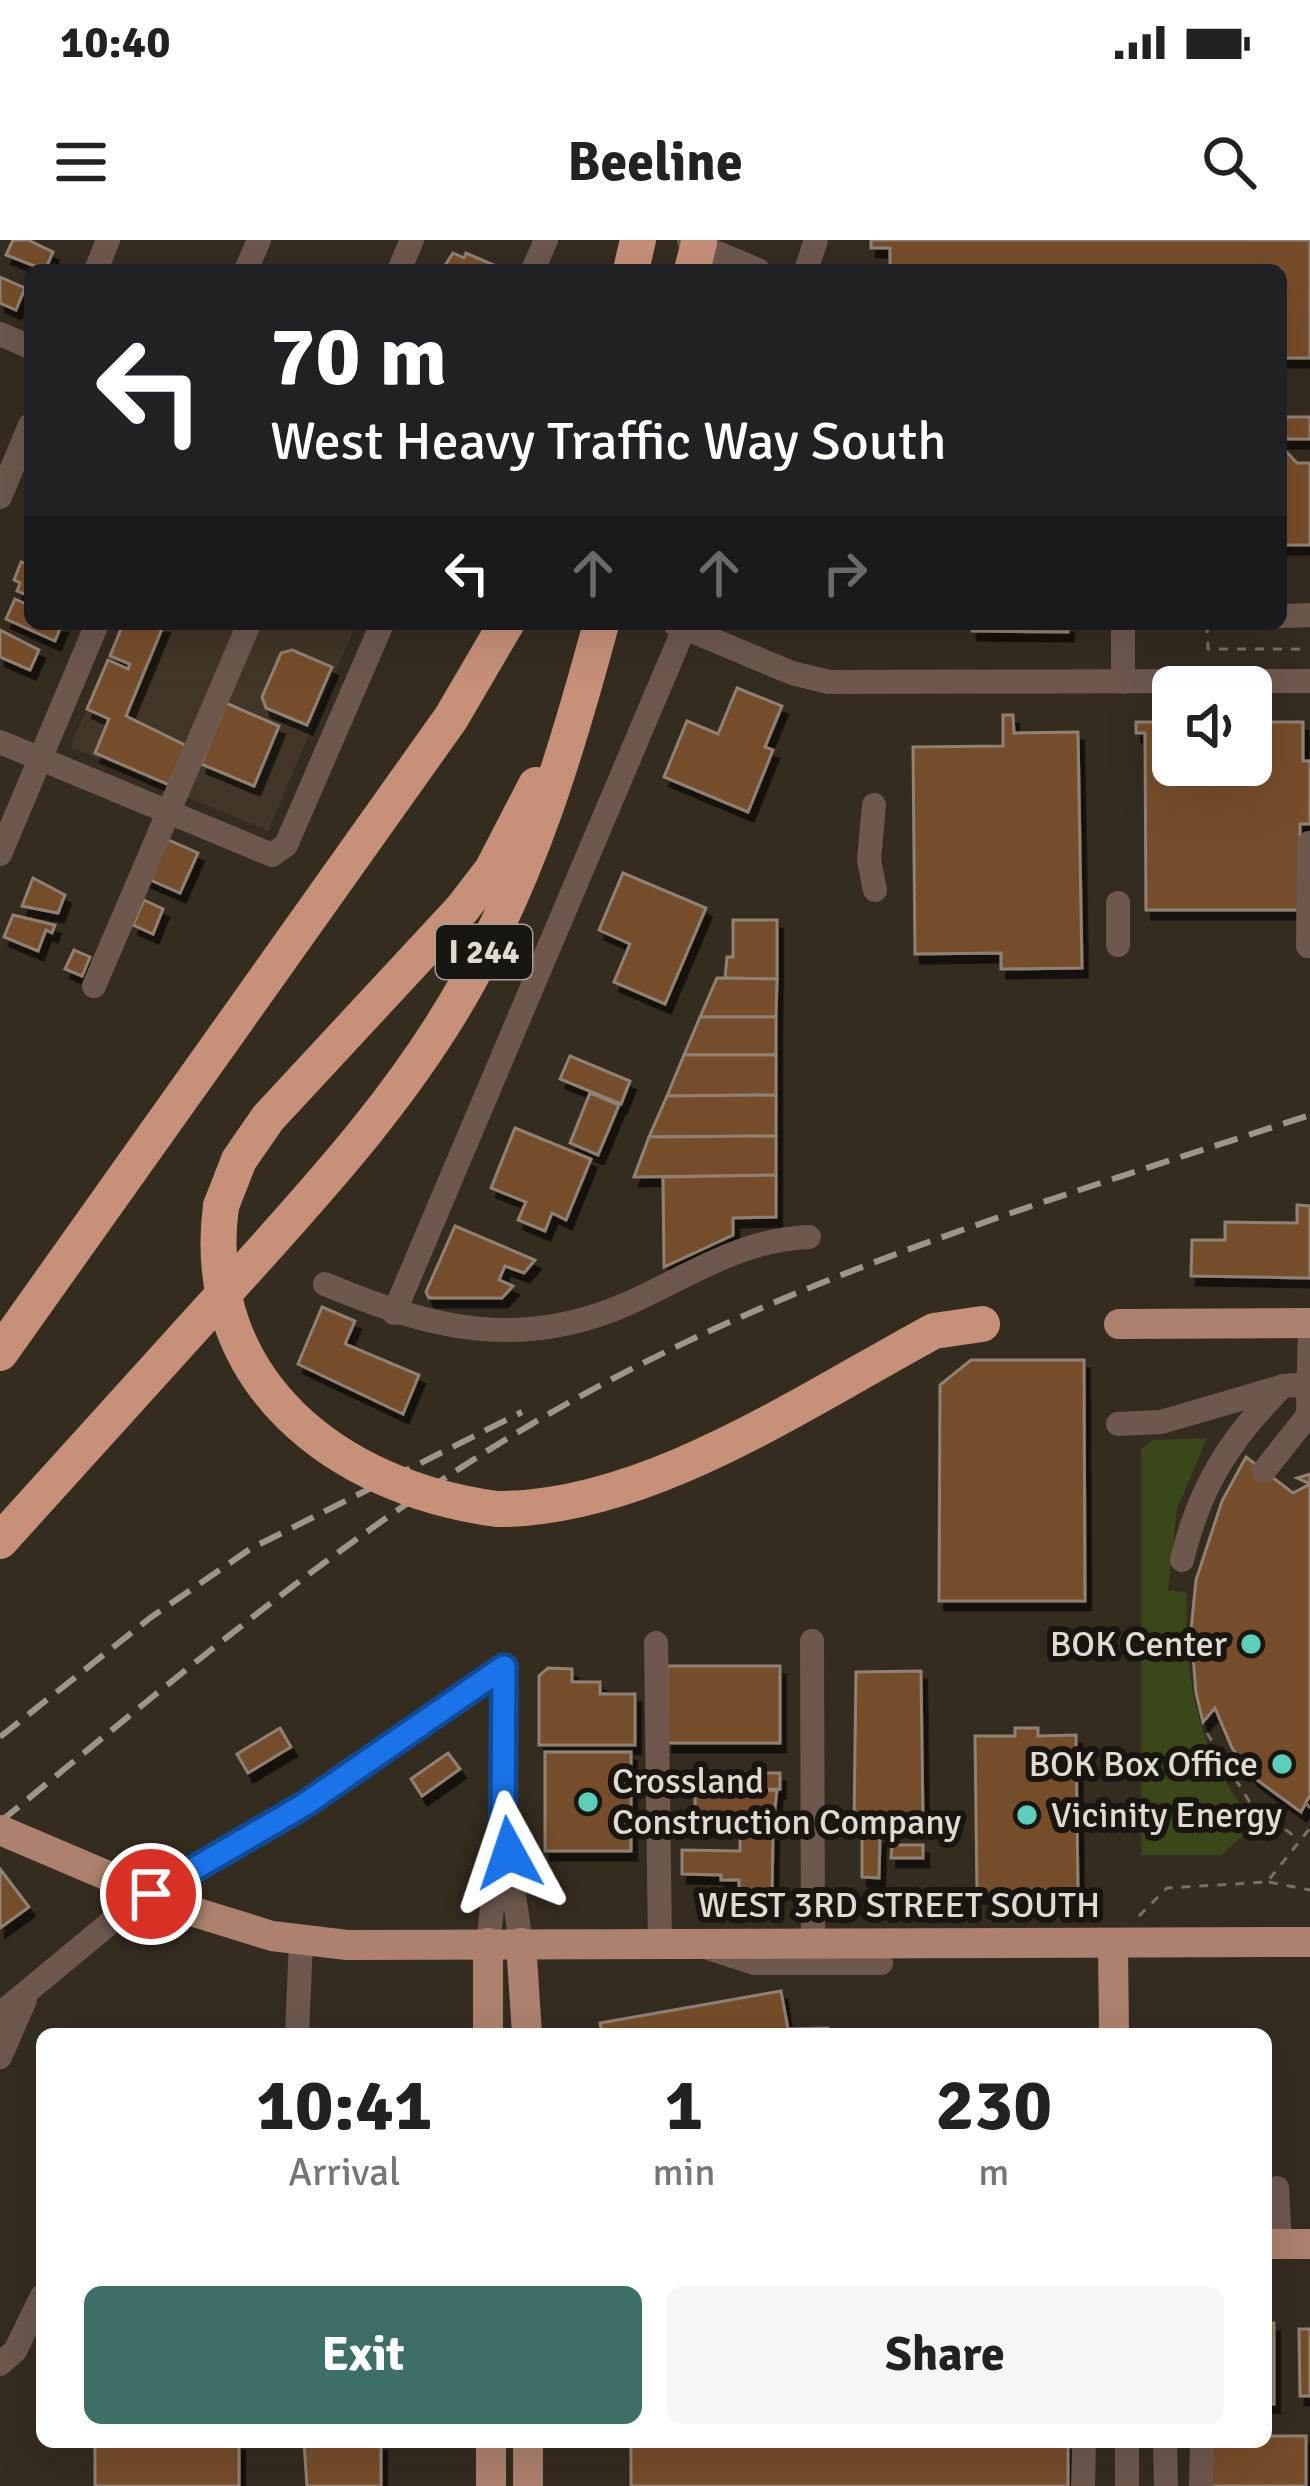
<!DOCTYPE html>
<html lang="en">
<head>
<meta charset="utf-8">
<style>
  body { margin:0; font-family:Signika,sans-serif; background:#f6f6f6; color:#222; height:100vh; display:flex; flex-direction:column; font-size:45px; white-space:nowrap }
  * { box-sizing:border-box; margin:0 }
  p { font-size:39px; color:#767676 }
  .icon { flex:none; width:66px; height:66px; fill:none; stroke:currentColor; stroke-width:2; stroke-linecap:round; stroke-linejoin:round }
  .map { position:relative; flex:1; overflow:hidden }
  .details { position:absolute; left:36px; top:1788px; width:1236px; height:420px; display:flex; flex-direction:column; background:#fff; border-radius:18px; box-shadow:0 12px 48px #0002 }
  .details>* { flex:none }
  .guide { position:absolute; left:24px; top:24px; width:1263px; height:366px; border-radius:18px; box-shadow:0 12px 48px #0002; background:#202124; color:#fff; overflow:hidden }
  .buttons { position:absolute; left:1152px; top:426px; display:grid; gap:24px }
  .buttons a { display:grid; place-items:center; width:120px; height:120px; border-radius:18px; background:#fff; box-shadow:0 12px 48px #0002; font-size:60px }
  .pin { position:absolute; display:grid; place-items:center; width:102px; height:102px; color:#fff; margin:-51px; border:6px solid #fff; border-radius:50%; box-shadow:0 3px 12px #0007 }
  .me { position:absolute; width:132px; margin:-66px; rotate:355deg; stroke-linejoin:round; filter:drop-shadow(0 0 9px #0008) }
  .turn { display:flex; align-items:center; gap:42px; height:252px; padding:0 48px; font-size:54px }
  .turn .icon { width:156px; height:156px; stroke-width:2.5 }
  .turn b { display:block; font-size:84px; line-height:102px }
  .lanes { display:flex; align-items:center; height:114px; padding:0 48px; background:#0003; justify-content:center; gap:60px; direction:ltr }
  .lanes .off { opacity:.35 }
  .eta { display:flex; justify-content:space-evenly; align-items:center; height:204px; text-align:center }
  .eta b { font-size:72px; font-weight:800; line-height:84px }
  .button { display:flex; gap:24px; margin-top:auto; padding:24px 48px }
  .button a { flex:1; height:138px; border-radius:18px; background:#3d6f66; color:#fff; font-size:48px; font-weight:800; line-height:138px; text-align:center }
  .button a+a { background:#f6f6f6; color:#222 }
  .status { display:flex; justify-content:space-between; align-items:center; height:84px; padding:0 60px; background:#fff; direction:ltr }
  .status svg { height:33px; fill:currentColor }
  header { display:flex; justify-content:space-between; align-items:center; height:156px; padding:0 48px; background:#fff; font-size:54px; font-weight:800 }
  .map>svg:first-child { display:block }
</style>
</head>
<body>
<div class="status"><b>10:40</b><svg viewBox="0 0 49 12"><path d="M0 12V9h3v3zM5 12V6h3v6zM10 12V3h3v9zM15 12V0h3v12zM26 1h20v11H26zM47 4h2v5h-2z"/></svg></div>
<header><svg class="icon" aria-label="menu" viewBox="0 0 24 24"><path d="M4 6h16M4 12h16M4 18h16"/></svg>Beeline<svg class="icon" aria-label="search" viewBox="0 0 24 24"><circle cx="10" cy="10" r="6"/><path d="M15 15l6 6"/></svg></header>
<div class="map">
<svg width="1310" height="2246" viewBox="0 0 1310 2246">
  <defs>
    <filter id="shadow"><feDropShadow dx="5.5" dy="9" stdDeviation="0" flood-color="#0009"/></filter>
  </defs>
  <rect width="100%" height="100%" fill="#352c20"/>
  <polygon fill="#413627" points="123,384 356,384 268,591 70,507"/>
  <path fill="#3a4719" d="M1207 1198 1177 1269 1168 1350 1187 1353C1184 1440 1198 1516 1256 1584L1221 1615H1141V1209L1153 1200Z"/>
  <g fill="#764d2b" stroke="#908175" stroke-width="3" filter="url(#shadow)">
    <polygon points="13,0 28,0 53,12 45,30 6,15"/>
    <polygon points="871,0 1310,0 1310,118 1281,118 1281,30 890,30 890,8 871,8"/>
    <polygon points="453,13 464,18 466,13 496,26 442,30"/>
    <polygon points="0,37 25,48 16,70 0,63"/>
    <rect x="1281" y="177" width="29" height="22"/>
    <polygon points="1281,206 1297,223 1310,223 1310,305 1281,305"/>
    <polygon points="21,322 30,325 30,356 17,351 20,343 14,340"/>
    <polygon points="15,359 30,366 30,384 62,384 55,401 6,379"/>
    <polygon points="123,384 164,384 126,476 191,508 174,547 95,513 109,479 87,469 108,420 128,429 130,424 110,416"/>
    <polygon points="972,384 1068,384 1068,392 972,391"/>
    <polygon points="0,390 39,410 30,430 0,417"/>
    <polygon points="292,410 332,427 307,485 266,468 262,457 281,413"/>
    <polygon points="737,448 782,466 765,507 773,510 748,572 664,537 687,481 718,494"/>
    <polygon points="226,463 279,486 254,546 201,524"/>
    <polygon points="1003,475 1013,475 1014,493 1078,492 1082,728 1001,729 1001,713 915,714 913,507 1003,506"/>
    <polygon points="1136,482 1173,482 1173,525 1251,525 1251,482 1303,482 1303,521 1310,521 1310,584 1300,584 1300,670 1146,670 1145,493 1136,493"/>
    <polygon points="164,598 198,613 180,653 146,638"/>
    <polygon points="623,633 706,668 665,764 614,742 630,704 599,690"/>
    <polygon points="33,638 65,655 58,673 22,666"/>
    <polygon points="144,660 163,669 153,694 133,685"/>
    <polygon points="13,675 55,685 52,693 46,690 38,711 4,697"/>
    <polygon points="733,680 777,680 777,739 725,738 727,717 733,717"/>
    <polygon points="74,710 90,717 82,736 65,729"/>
    <polygon points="717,738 777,739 776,777 700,777"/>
    <polygon points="700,777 776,777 776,815 684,815"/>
    <polygon points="684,815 776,815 776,855 667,856"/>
    <polygon points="570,816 630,841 621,864 560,839"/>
    <polygon points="590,853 619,865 598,915 570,903"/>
    <polygon points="776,855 776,896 649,897 667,856"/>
    <polygon points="515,888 591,919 566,980 552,973 545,991 518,980 526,962 491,948"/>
    <polygon points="776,896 776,935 634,937 649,897"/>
    <polygon points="776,935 776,977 733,978 733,995 664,1027 663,937"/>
    <polygon points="1297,965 1310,966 1310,1038 1191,1036 1192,1000 1225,1000 1225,982 1297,983"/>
    <polygon points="455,986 535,1020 524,1033 505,1026 499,1040 513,1046 502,1058 429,1058 426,1052"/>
    <polygon points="322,1067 355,1081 345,1104 419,1135 403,1174 298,1124"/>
    <polygon points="971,1120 1084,1120 1085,1361 939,1361 940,1145"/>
    <polygon points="1246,1217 1293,1253 1310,1244 1297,1238 1310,1234 1310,1555 1301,1572 1253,1537 1232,1508 1215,1468 1203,1482 1196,1453 1191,1390 1196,1340 1222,1261"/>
    <rect x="667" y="1426" width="113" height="77"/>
    <polygon points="548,1428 572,1429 572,1442 600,1442 600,1454 635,1454 635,1505 539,1505 539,1436"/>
    <polygon points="921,1431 923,1584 854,1585 856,1432"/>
    <polygon points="280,1488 291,1507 248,1533 237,1514"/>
    <polygon points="1015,1488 1038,1488 1038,1496 1076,1495 1078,1654 1039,1654 1039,1663 1015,1663 1015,1654 977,1654 975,1496 1015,1496"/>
    <rect x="545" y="1512" width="86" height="99"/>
    <polygon points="448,1513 460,1529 422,1556 411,1539"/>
    <polygon points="732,1533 780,1533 780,1549 732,1550"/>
    <polygon points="777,1550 773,1586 695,1587 695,1551"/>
    <polygon points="740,1592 773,1592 772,1659 739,1659 739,1640 721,1640 721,1635 682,1634 682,1610 740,1611"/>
    <polygon points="862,1595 880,1595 879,1638 862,1637"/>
    <polygon points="892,1605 923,1605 923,1618 891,1618"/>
    <polygon points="0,1629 29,1667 0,1688"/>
    <polygon points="781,1751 788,1789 828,1788 828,1794 602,1794 600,1783"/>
    <polygon points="1266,2083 1274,2083 1274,2164 1266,2163"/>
    <polygon points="1299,2089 1310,2089 1310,2156 1300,2156"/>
    <polygon points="1266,2196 1306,2196 1306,2246 1210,2246 1210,2202 1266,2202"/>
    <rect x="95" y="2202" width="144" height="44"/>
    <polygon points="304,2202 381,2202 381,2246 307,2246"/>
    <rect x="631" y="2202" width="437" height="44"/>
  </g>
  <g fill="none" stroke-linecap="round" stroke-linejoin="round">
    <g stroke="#787066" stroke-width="3" stroke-dasharray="9 9" stroke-linecap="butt">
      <polyline points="1207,384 1208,409 1300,409"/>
      <polyline points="1207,1493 1249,1561 1299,1600"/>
      <polyline points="1306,1563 1310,1568"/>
      <polyline points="1269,1642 1310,1650"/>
      <polyline points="1139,1676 1167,1648 1267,1642 1310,1588"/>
    </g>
    <g stroke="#6e584e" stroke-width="24">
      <polyline points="689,1 758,30"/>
      <polyline points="96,30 108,0"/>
      <polyline points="246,30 259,0"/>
      <polyline points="399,30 412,0"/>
      <polyline points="533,30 546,0"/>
      <polyline points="806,30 816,0"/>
      <polyline points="0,94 30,107"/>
      <polyline points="0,257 30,185"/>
      <polyline points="1281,376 1310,375"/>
      <polyline points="675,384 792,433 829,442 1310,441"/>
      <polyline points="1123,384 1123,442"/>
      <polyline points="0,502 272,615 286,605 382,384"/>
      <polyline points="874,565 869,620 875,650"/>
      <polyline points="0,614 97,384"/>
      <polyline points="1118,663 1118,705"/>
      <polyline points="1308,706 1309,603"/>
      <polyline points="94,746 249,384"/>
      <path d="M325 1044C430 1088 519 1112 629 1063 691 1035 739 1000 809 997"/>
      <polyline points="394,1073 686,384"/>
      <polyline points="1308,1173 1310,1083"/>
      <polyline points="1118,1184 1161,1182 1281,1147"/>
      <polyline points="1264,1231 1310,1173"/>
      <path d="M1182 1320C1199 1248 1230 1198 1283 1146L1310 1144"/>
      <polyline points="812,1401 813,1703"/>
      <polyline points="656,1403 660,1703"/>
      <polyline points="504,1427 503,1580 521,1703"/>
      <polyline points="488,1703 500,1599"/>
      <polyline points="711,1709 755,1723 881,1723"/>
      <polyline points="0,1774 122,1673 304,1565 504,1427"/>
      <polyline points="297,1794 301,1701"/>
      <polyline points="0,1817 25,1760"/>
      <polyline points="1277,1948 1280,2004"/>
      <polyline points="0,2124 15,2111 42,2056"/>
      <polyline points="1165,2202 1166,2246"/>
      <polyline points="1083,2246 1084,2202"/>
      <polyline points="1127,2246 1127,2202"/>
      <polyline points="1201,2246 1202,2202"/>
    </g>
    <g stroke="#ad816d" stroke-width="30">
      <polyline points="1119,1084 1310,1083"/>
      <polyline points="188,1670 272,1696 347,1705 1310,1702"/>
      <polyline points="488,1703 488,1794"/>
      <polyline points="521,1703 527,1794"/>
      <polyline points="1113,1705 1114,1794"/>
      <polyline points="1266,2004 1310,2004"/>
      <polyline points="491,2202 491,2246"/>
      <polyline points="528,2202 528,2246"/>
    </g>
    <g stroke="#c69079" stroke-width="36">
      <polyline points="631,30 638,0"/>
      <polyline points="221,966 239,920 268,878 462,669 492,630 536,545"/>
      <polyline points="0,1113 451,478 506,384"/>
      <path d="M497 1269C646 1270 804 1161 934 1091L982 1084"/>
      <path d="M0 1301C80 1213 160 1125 239 1037 323 944 407 852 468 742 532 627 567 510 601 384"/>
    </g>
    <g stroke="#9c958c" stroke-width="6" stroke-dasharray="24 12" stroke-linecap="butt">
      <polyline points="0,1497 150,1378 250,1309 522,1172"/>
      <path d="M0 1582C182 1433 361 1279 568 1163 801 1032 1057 958 1310 875"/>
    </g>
    <polyline stroke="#ad816d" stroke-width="30" points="0,1590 188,1670"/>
    <g stroke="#c69079" stroke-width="36">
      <polyline points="692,30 699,3"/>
      <path d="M221 966C198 1141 337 1248 497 1269"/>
    </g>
  </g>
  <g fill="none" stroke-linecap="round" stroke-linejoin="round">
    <defs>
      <polyline id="route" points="151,1654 304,1565 504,1427 503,1580 509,1613"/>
    </defs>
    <use href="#route" stroke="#114b97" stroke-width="30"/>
    <use href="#route" stroke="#1a73e8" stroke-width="21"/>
  </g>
  <g fill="#5dceb9" stroke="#191510" stroke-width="4.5">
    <circle cx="1251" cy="1404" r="12"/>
    <circle cx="1282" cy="1524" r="12"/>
    <circle cx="588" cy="1562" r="12"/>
    <circle cx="1027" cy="1575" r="12"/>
  </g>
  <g text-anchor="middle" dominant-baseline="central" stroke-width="12" stroke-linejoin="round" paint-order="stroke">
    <rect fill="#191510" stroke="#a49f98" stroke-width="3" x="436" y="685" width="96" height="54" rx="9"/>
    <g font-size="33" font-weight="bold" fill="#e0dad2">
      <text x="484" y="712">I 244</text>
    </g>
    <g font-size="36" fill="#e0dad2" stroke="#191510" text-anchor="end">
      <text x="1227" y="1404">BOK Center</text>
      <text x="1258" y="1524">BOK Box Office</text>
      <text x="612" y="1541" text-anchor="start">Crossland<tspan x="612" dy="41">Construction Company</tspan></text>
      <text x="1051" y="1575" text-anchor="start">Vicinity Energy</text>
    </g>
    <g font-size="36" fill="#e0dad2" stroke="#191510">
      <text x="899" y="1665">WEST 3RD STREET SOUTH</text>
    </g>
  </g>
</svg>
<div class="buttons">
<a><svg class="icon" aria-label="sound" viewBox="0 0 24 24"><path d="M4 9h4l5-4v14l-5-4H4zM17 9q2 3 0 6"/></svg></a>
</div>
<div class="pin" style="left:151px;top:1654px;background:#d93025"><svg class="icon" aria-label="arrive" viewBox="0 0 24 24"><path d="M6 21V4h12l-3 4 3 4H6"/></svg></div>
<svg class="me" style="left:509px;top:1613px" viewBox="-20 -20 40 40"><path d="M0-17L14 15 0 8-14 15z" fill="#1a73e8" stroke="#fff" stroke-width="4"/></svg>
<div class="guide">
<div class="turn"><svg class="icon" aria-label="left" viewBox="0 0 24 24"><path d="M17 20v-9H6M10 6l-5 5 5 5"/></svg><div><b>70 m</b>West Heavy Traffic Way South</div></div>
<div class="lanes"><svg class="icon" aria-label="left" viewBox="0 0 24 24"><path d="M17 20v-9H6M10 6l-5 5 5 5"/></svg><svg class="icon off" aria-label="ahead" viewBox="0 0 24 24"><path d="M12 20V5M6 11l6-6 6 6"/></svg><svg class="icon off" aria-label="ahead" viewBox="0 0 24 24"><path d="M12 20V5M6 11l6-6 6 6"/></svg><svg class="icon off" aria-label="right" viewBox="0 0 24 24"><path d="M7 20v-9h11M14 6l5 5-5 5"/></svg></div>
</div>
<section class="details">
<div class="eta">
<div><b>10:41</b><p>Arrival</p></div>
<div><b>1</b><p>min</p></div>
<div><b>230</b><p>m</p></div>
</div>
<div class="button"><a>Exit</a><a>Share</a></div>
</section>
</div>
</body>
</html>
